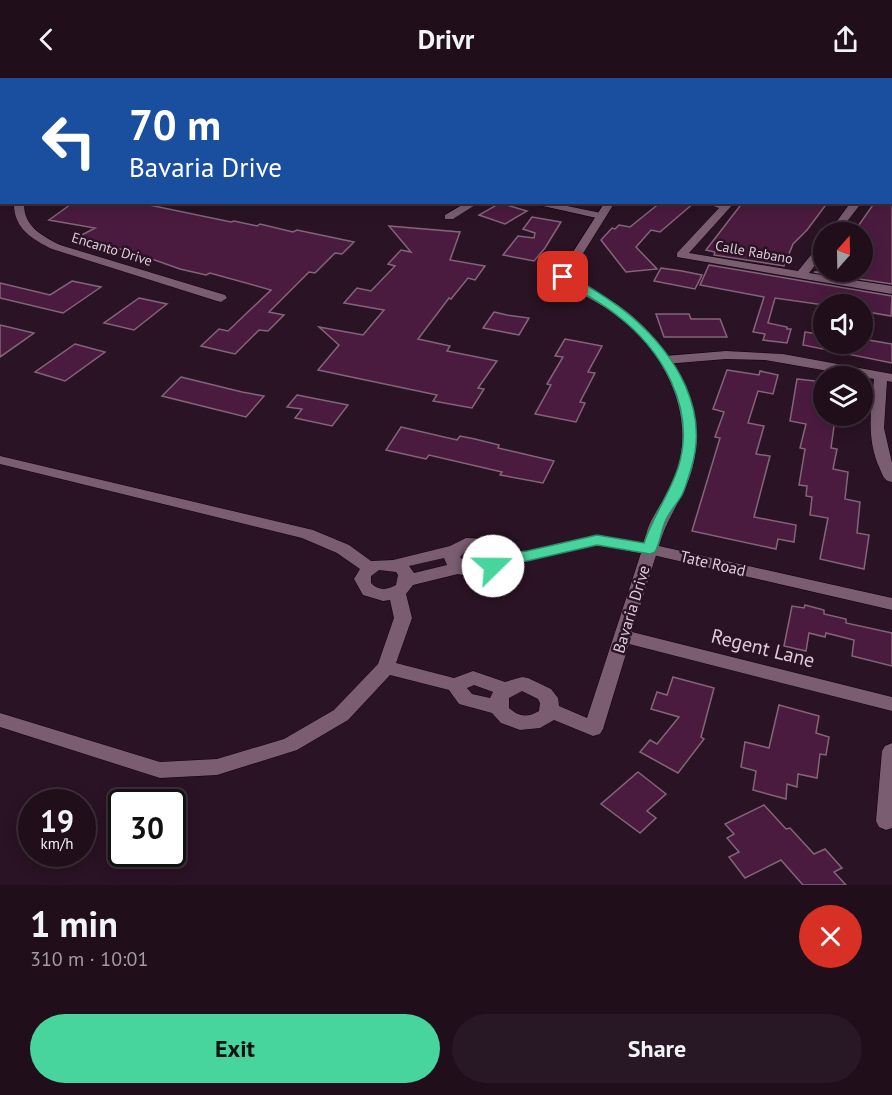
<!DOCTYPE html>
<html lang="en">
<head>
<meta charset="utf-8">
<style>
  body { margin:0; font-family:"PT Sans",sans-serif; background:#281724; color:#f1f3f6; height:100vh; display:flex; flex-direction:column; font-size:22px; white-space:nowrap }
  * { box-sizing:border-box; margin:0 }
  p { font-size:20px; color:#a29ca3 }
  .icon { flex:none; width:33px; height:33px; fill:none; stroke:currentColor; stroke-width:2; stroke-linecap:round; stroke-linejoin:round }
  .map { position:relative; height:807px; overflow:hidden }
  .panel { display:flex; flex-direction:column; background:#200e1b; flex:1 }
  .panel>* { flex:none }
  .banner { position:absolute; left:0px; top:0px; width:892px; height:126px; box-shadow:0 3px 15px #0003,0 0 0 2px #3d2e3a; background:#1a4fa0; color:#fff; overflow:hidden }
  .needle { width:39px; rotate:20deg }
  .controls { position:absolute; left:813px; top:144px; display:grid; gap:12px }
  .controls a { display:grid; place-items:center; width:60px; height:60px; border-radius:50%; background:#200e1b; box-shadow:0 3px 15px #0003,0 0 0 2px #3d2e3a; font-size:30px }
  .speed { position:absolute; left:18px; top:711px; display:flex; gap:12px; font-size:30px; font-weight:700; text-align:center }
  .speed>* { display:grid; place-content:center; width:78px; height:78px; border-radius:50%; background:#200e1b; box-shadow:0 3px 15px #0003,0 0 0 2px #3d2e3a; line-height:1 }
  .speed small { font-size:15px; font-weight:400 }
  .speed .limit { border:3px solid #111; border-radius:9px; background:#fff; color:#111 }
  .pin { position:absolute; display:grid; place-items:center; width:51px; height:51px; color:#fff; margin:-26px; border-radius:12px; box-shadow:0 3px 9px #0006 }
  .me { position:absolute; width:66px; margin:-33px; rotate:68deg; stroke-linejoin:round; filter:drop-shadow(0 0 4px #0008) }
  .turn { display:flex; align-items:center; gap:21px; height:126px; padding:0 30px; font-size:27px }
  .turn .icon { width:78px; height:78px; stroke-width:2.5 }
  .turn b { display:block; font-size:42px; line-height:51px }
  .round { display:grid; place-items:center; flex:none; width:63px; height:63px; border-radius:32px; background:#281724 }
  .head { display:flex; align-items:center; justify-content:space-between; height:102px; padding:0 30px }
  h1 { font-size:36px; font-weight:700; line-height:45px }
  .button { display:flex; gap:12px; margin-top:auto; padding:12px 30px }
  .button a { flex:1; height:69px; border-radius:36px; background:#47d49d; color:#111; font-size:24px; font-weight:700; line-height:69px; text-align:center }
  .button a+a { background:#281724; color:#f1f3f6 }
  header { display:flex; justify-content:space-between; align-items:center; height:78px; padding:0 30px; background:#200e1b; font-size:27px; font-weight:700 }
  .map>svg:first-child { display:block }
</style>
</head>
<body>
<header><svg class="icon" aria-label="back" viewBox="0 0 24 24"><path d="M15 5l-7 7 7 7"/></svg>Drivr<svg class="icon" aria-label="share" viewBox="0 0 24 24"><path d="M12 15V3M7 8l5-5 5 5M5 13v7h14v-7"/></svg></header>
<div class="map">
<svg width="892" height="807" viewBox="0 0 892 807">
  <rect width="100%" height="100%" fill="#2a1324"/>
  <g fill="#4b1b3f" stroke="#836579" stroke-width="1.5">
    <polygon points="74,124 135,124 231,144 234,143 257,148 260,146 293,154 297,152 354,164 342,176 335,175 315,195 309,194 269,234 284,237 268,253 259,252 235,276 201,268 219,251 228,253 271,212 210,195 206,197 180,191 132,174 76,160 95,150 49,142"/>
    <polygon points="661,124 695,124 660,154 651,152 636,169 657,191 626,194 601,162 612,150 615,151 619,147 630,149"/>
    <polygon points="743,124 828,124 807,152 793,166 784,188 714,177 715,174 706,172"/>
    <polygon points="875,124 892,124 892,206 814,194 862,194 862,154 854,154"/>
    <polygon points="500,125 527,133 505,146 479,137"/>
    <polygon points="532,139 561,144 545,170 534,183 503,177 518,158 534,160 535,155 523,151"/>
    <polygon points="389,148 460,154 450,182 485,188 475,202 468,200 451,221 449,220 418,261 450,268 447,273 497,283 478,310 484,311 472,330 433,323 437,317 318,292 339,267 319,249 363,257 384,232 344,225 357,210 371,213 395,188 388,186 401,172 411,174"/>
    <polygon points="709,187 892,218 891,238 862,233 862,226 824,227 775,220 768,245 787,249 787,251 791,251 787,265 763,262 765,256 753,254 764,219 700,207"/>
    <polygon points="661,190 682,193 702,197 695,211 654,203"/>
    <polygon points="72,203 101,209 63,235 0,220 0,205 50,217"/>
    <polygon points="139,220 167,226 134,252 104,245"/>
    <polygon points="494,234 507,237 529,240 519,257 483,250"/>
    <polygon points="656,236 689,236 691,241 720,241 727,259 664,259"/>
    <polygon points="0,247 34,255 0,279"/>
    <polygon points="805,254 824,257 824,266 862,266 862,261 892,266 892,285 803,267"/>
    <polygon points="565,261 602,268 588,294 595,295 580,324 585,325 576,344 535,336 551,307 547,306 563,279 555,278"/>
    <polygon points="75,266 105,274 65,303 35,294"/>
    <polygon points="727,292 759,297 760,293 778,297 773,316 758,313 748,345 764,348 756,376 770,378 754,439 796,447 794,464 778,461 776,471 692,453 720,360 715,359 724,334 713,331"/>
    <polygon points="181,299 242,314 264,318 246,339 162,318"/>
    <polygon points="797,301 824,304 824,338 835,341 831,370 837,371 833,391 848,394 845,421 860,424 857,455 869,457 864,491 820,481 828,440 810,437 812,419 806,418 807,408 799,407 805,371 800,370 806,346 790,343"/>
    <polygon points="297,317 348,327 332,348 295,340 302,331 287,329"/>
    <polygon points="401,349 457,362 460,358 475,361 499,367 498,370 554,383 543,405 500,397 502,394 429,377 426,381 386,372"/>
    <polygon points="805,527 824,532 824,536 846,541 846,545 892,555 892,588 852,578 854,562 826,555 825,559 809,555 806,573 784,568 792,528 804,530"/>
    <polygon points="673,599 714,610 701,659 704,661 678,695 640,674 650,662 657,666 679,639 651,631 657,614 667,617"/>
    <polygon points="779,627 819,638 816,655 829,659 826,677 820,676 817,700 798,696 797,709 787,706 786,721 753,712 756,693 741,689 745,664 769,670"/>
    <polygon points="638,694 666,716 647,733 656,740 640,755 601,726"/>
    <polygon points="764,727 786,751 790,750 814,776 825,771 842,790 834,794 846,807 803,807 781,782 745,800 729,779 739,774 727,760 734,756 725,746"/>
  </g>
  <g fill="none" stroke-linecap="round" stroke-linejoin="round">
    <defs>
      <g id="minor">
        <rect x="52" y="0" width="8" height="2"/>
        <rect x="144" y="0" width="8" height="2"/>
        <polygon points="270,0 281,0 283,2 271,2"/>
        <polygon points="319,0 329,0 317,2"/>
        <polygon points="433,0 442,0 431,2"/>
        <polygon points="474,0 486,0 488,2 475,2"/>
        <rect x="771" y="0" width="8" height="2"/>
        <polygon points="870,0 878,0 869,2"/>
        <rect x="891" y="15" width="1" height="6"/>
        <rect x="891" y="45" width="1" height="6"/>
        <path d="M14 124H24C23 148 41 157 60 167L225 217 227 220 221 224 217 223 52 171C32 161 13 150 14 124Z"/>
        <polygon points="467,124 480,124 453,141 445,141 445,137"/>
        <polygon points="525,124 548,124 601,135 606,138 601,141"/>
        <polygon points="702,124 735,124 689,175 798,193 820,166 824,165 824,176 809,195 892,208 892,216 677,179 677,175 719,130"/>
        <polygon points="851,124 862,124 839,154 829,154"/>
        <path d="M726 273 783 276 892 296V304L887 303 884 350 892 385V404C884 403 883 398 880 391 866 361 871 332 874 301L765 282 726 281 665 286 659 282 665 278Z"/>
        <path d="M0 378 313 452 349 467 371 483 393 482 450 468 466 460 486 461 503 473H527L597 457 656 467 658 471 632 554 892 619V633L629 566 603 651 600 656 593 658 554 642 540 650 520 652 501 645 492 635 459 626 449 612 390 597 348 642 297 672 217 697 160 700 0 649V635L160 684 217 681 284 661 334 632 378 586 394 540 390 522 383 523 363 517 354 501 360 491 337 475 302 460 0 386ZM597 467 641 475 587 640 559 628 558 620 551 611 528 600 522 599 505 604 473 593 454 600 396 585 412 540 406 516 413 507 458 496 473 499 492 496 504 484 527 483ZM468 470H477L488 477V482L479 488 467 487 460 479ZM444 480 447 487 414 495 409 488ZM379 492 396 494 398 497 396 507C388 512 378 513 371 505V498ZM474 607 493 614 490 620 472 616 467 610ZM522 613 538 621 540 625 539 633C527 640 519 639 509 630V620Z"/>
        <polygon points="892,665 892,750 886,752 879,749 876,743 882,673 885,668"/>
      </g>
      <g id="tertiary">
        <rect x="680" y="0" width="8" height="2"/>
        <path d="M605 124H615L569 198C586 210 604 217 621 229 670 266 707 324 693 388 687 415 667 438 659 468L892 520V532L644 475 642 471C645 461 647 450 652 441 660 426 670 412 676 396 695 343 670 284 629 248 619 240 610 232 599 226 586 218 568 211 557 199Z"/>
      </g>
    </defs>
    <use href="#minor" stroke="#12010d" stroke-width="1"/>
    <use href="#tertiary" stroke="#12010d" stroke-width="1"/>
    <use href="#minor" fill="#7a5d71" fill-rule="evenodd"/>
    <use href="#tertiary" fill="#7a5d71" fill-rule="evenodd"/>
  </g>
  <path fill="#47d49d" stroke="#2e8a66" stroke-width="1.5" d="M563 196C581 202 617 226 632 239 676 277 710 332 691 391 688 400 686 409 682 417 677 426 669 434 665 444 661 454 660 465 655 474L650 476 597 467 527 483 502 484 498 492 493 493 485 488 492 476 527 473 597 457 644 465C653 438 669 417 678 390 697 330 662 271 614 235 597 222 577 212 559 201L558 199Z"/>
  <g text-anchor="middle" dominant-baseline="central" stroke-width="5" stroke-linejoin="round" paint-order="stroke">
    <g font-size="14" fill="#ddccd7" stroke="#2a1324">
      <text transform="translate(112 171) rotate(17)">Encanto Drive</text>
      <text transform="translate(754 174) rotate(10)">Calle Rabano</text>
    </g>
    <g font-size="16" fill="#ddccd7" stroke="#2a1324">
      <text transform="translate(713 485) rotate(13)">Tate Road</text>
      <text transform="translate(631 531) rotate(-73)">Bavaria Drive</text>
    </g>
    <g font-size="20" fill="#ddccd7" stroke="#2a1324">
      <text transform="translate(763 570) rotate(14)">Regent Lane</text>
    </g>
  </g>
</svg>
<div class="controls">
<a><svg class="needle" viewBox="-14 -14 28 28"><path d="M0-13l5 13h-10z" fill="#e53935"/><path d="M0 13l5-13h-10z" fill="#a29ca3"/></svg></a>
<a><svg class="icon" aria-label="sound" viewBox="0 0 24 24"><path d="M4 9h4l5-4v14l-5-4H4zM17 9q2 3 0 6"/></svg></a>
<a><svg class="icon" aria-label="layers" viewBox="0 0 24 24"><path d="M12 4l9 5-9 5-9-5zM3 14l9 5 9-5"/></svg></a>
</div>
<div class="speed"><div>19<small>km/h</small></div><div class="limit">30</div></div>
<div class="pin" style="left:563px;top:199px;background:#d93025"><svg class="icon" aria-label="arrive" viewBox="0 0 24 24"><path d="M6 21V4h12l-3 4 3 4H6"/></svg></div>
<svg class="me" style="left:493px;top:488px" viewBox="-20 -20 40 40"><circle r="19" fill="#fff"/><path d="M0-13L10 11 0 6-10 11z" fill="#47d49d"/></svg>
<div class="banner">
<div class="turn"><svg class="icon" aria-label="left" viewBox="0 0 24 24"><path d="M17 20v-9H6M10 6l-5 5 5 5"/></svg><div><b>70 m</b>Bavaria Drive</div></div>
</div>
</div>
<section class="panel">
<div class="head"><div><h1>1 min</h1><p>310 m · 10:01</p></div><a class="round" style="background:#d93025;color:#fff"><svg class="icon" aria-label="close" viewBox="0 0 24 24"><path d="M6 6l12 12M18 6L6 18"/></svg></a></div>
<div class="button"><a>Exit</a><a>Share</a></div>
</section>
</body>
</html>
